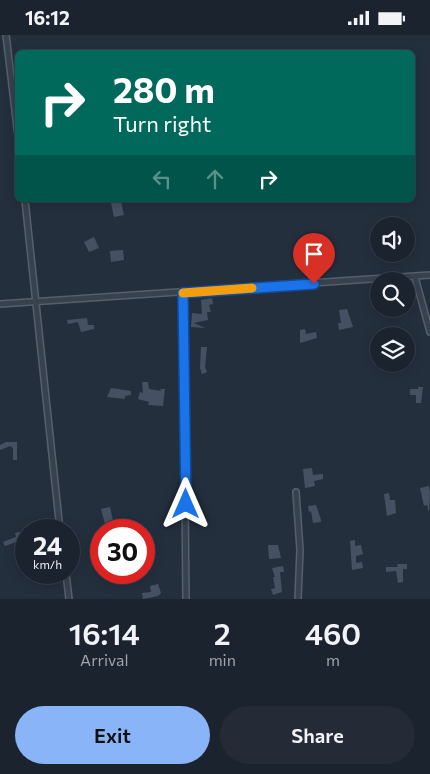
<!DOCTYPE html>
<html lang="en">
<head>
<meta charset="utf-8">
<style>
  body { margin:0; font-family:Commissioner,sans-serif; background:#242b36; color:#f1f3f6; height:100vh; display:flex; flex-direction:column; font-size:19px; white-space:nowrap }
  * { box-sizing:border-box; margin:0 }
  p { font-size:16px; color:#a0a4aa }
  .icon { flex:none; width:28px; height:28px; fill:none; stroke:currentColor; stroke-width:2; stroke-linecap:round; stroke-linejoin:round }
  .map { position:relative; height:564px; overflow:hidden }
  .side { display:flex; flex-direction:column; background:#1b232e; flex:1 }
  .side>* { flex:none }
  .guide { position:absolute; left:15px; top:15px; width:400px; height:152px; border-radius:8px; box-shadow:0 2px 12px #0003,0 0 0 1px #39404a; background:#00695c; color:#fff; overflow:hidden }
  .fabs { position:absolute; left:370px; top:182px; display:grid; gap:10px }
  .fabs a { display:grid; place-items:center; width:45px; height:45px; border-radius:50%; background:#1b232e; box-shadow:0 2px 12px #0003,0 0 0 1px #39404a; font-size:25px }
  .speed { position:absolute; left:15px; top:484px; display:flex; gap:10px; font-size:25px; font-weight:700; text-align:center }
  .speed>* { display:grid; place-content:center; width:65px; height:65px; border-radius:50%; background:#1b232e; box-shadow:0 2px 12px #0003,0 0 0 1px #39404a; line-height:1 }
  .speed small { font-size:12px; font-weight:400 }
  .speed .limit { border:8px solid #d22; background:#fff; color:#111 }
  .pin { position:absolute; display:grid; place-items:center; width:42px; height:42px; color:#fff; margin:-51px -21px; border-radius:50% 50% 50% 0; rotate:-45deg; box-shadow:0 0 5px #0007 }
  .pin .icon { rotate:45deg }
  .me { position:absolute; width:55px; margin:-28px; rotate:0deg; stroke-linejoin:round; filter:drop-shadow(0 0 4px #0008) }
  .turn { display:flex; align-items:center; gap:18px; height:105px; padding:0 15px; font-size:22px }
  .turn .icon { width:65px; height:65px; stroke-width:2.5 }
  .turn b { display:block; font-size:35px; line-height:42px }
  .lanes { display:flex; align-items:center; height:48px; padding:0 15px; background:#0003; justify-content:center; gap:25px; direction:ltr }
  .lanes .off { opacity:.35 }
  .eta { display:flex; justify-content:space-evenly; align-items:center; height:85px; text-align:center }
  .eta b { font-size:30px; font-weight:600; line-height:35px }
  .action { display:flex; gap:10px; margin-top:auto; padding:10px 15px }
  .action a { flex:1; height:58px; border-radius:30px; background:#8ab4f8; color:#111; font-size:20px; font-weight:600; line-height:58px; text-align:center }
  .action a+a { background:#242b36; color:#f1f3f6 }
  .status { display:flex; justify-content:space-between; align-items:center; height:35px; padding:0 25px; background:#1b232e; direction:ltr }
  .status svg { height:14px; fill:currentColor }
  .map>svg:first-child { display:block }
</style>
</head>
<body>
<div class="status"><b>16:12</b><svg viewBox="0 0 49 12"><path d="M0 12V9h3v3zM5 12V6h3v6zM10 12V3h3v9zM15 12V0h3v12zM26 1h20v11H26zM47 4h2v5h-2z"/></svg></div>
<div class="map">
<svg width="430" height="564" viewBox="0 0 430 564">
  <rect width="100%" height="100%" fill="#242f3e"/>
  <g fill="#455162">
    <polygon points="121,166 124,180 114,182 111,168"/>
    <polygon points="94,202 99,213 89,217 84,207"/>
    <polygon points="123,215 124,225 111,227 110,216"/>
    <polygon points="212,263 213,269 209,270 211,277 207,277 208,285 194,288 205,293 191,292 192,278 202,279 201,265"/>
    <polygon points="347,274 353,292 339,295 338,288 341,288 339,275"/>
    <polygon points="87,283 88,290 94,290 94,294 81,297 78,287 68,289 67,285"/>
    <polygon points="305,294 306,299 316,297 317,303 300,308 300,295"/>
    <polygon points="201,312 207,312 205,332 207,337 202,339 200,333"/>
    <polygon points="142,347 148,347 149,354 161,356 160,354 165,354 163,371 148,370 149,367 138,364 140,357 143,358"/>
    <polygon points="418,352 423,352 421,368 416,368 416,360 410,360 410,354 418,354"/>
    <polygon points="111,353 131,356 131,360 125,361 125,364 107,362"/>
    <polygon points="6,407 17,407 17,425 13,425 13,413 10,411 0,415 0,410"/>
    <polygon points="312,433 313,440 323,439 323,444 314,446 315,451 305,453 303,434"/>
    <polygon points="429,451 430,458 429,478 427,470 424,471 420,453"/>
    <polygon points="389,458 390,465 395,465 396,478 387,481 384,459"/>
    <polygon points="316,470 321,485 321,487 313,488 311,476 309,477 308,471"/>
    <polygon points="110,472 113,486 117,485 118,492 113,492 113,488 105,489 101,474"/>
    <polygon points="19,497 23,498 24,502 20,503 24,512 19,514 16,507 5,511 3,507 16,502 15,498"/>
    <polygon points="355,505 355,511 361,510 363,519 356,521 356,528 362,527 363,533 352,535 350,506"/>
    <polygon points="268,510 278,510 281,523 269,524"/>
    <polygon points="397,529 407,529 407,534 403,534 403,547 398,548 396,536 386,537 386,532 398,532"/>
    <polygon points="283,531 284,537 280,537 282,557 273,560 271,554 275,553 273,542 275,542 272,533"/>
    <polygon points="158,549 161,558 158,561 143,564 142,558 151,557 150,551"/>
  </g>
  <g fill="none" stroke-linecap="round" stroke-linejoin="round">
    <defs>
      <g id="minor">
        <polyline points="6,0 18,101"/>
        <polyline points="25,165 60,495"/>
        <polyline points="415,242 430,297"/>
        <polyline points="183,258 186,564"/>
        <polyline points="0,269 430,240"/>
        <polyline points="296,457 300,515 298,564"/>
        <polyline points="66,538 69,564"/>
      </g>
    </defs>
    <use href="#minor" stroke="#565f6c" stroke-width="8"/>
    <use href="#minor" stroke="#38414e" stroke-width="5"/>
  </g>
  <g fill="none" stroke-linecap="round" stroke-linejoin="round">
    <defs>
      <polyline id="route" points="186,469 183,258 314,249"/>
    </defs>
    <use href="#route" stroke="#114b97" stroke-width="12"/>
    <use href="#route" stroke="#1a73e8" stroke-width="9"/>
    <polyline stroke="#f59e0b" stroke-width="9" points="183,258 252,253"/>
  </g>
</svg>
<div class="fabs">
<a><svg class="icon" aria-label="sound" viewBox="0 0 24 24"><path d="M4 9h4l5-4v14l-5-4H4zM17 9q2 3 0 6"/></svg></a>
<a><svg class="icon" aria-label="search" viewBox="0 0 24 24"><circle cx="10" cy="10" r="6"/><path d="M15 15l6 6"/></svg></a>
<a><svg class="icon" aria-label="layers" viewBox="0 0 24 24"><path d="M12 4l9 5-9 5-9-5zM3 14l9 5 9-5"/></svg></a>
</div>
<div class="speed"><div>24<small>km/h</small></div><div class="limit">30</div></div>
<div class="pin" style="left:314px;top:249px;background:#d93025"><svg class="icon" aria-label="arrive" viewBox="0 0 24 24"><path d="M6 21V4h12l-3 4 3 4H6"/></svg></div>
<svg class="me" style="left:186px;top:469px" viewBox="-20 -20 40 40"><path d="M0-17L14 15 0 8-14 15z" fill="#1a73e8" stroke="#fff" stroke-width="4"/></svg>
<div class="guide">
<div class="turn"><svg class="icon" aria-label="right" viewBox="0 0 24 24"><path d="M7 20v-9h11M14 6l5 5-5 5"/></svg><div><b>280 m</b>Turn right</div></div>
<div class="lanes"><svg class="icon off" aria-label="left" viewBox="0 0 24 24"><path d="M17 20v-9H6M10 6l-5 5 5 5"/></svg><svg class="icon off" aria-label="ahead" viewBox="0 0 24 24"><path d="M12 20V5M6 11l6-6 6 6"/></svg><svg class="icon" aria-label="right" viewBox="0 0 24 24"><path d="M7 20v-9h11M14 6l5 5-5 5"/></svg></div>
</div>
</div>
<section class="side">
<div class="eta">
<div><b>16:14</b><p>Arrival</p></div>
<div><b>2</b><p>min</p></div>
<div><b>460</b><p>m</p></div>
</div>
<div class="action"><a>Exit</a><a>Share</a></div>
</section>
</body>
</html>
